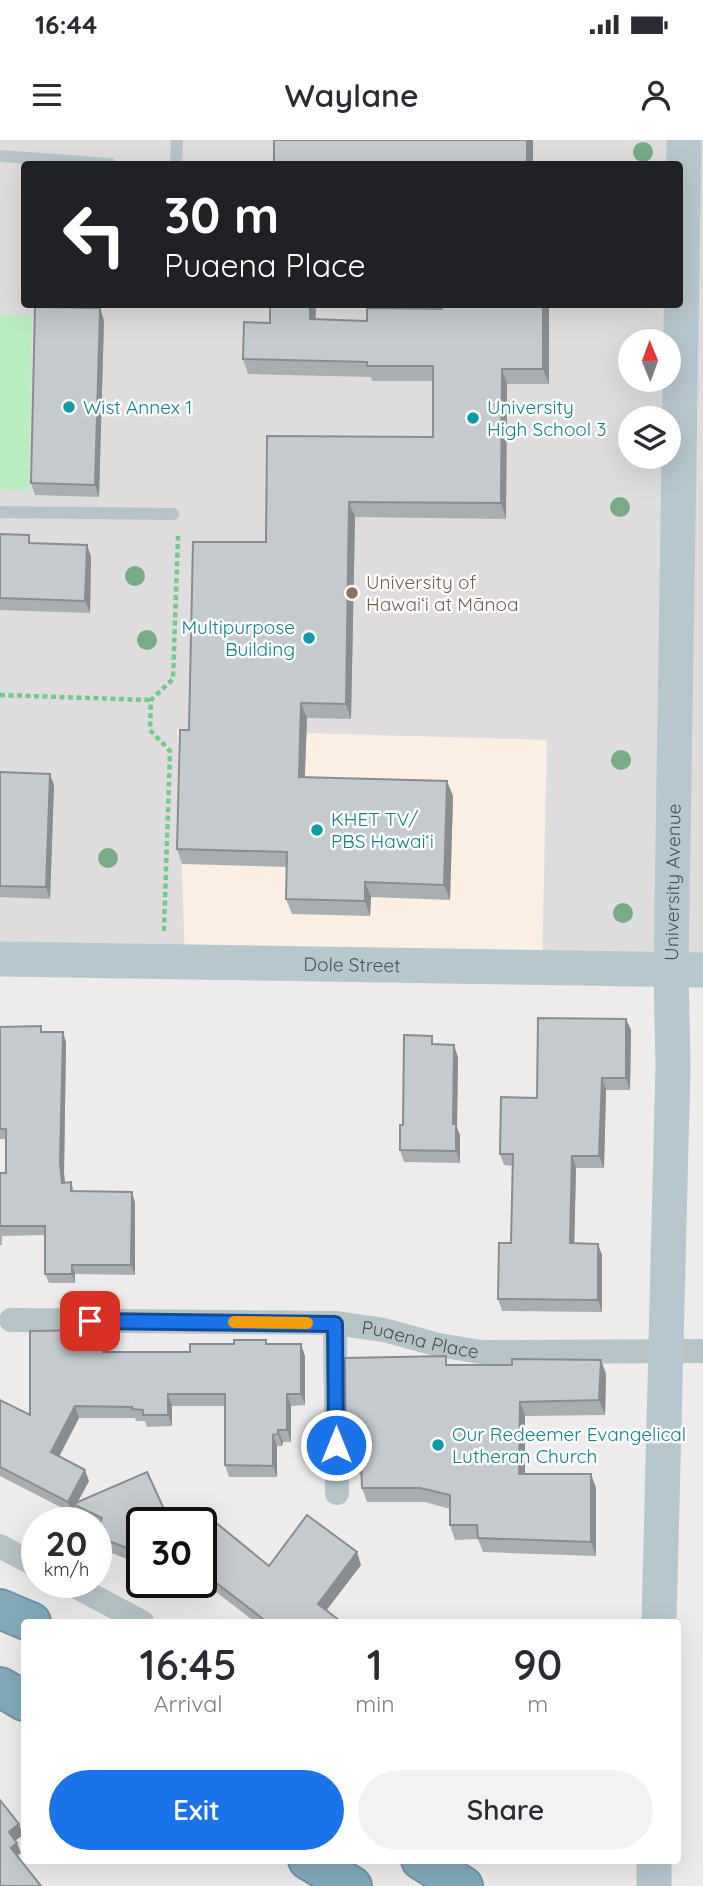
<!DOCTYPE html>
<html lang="en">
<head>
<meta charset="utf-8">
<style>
  body { margin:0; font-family:Quicksand,sans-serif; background:#f2f2f3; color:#2b2b33; height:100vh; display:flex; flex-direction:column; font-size:26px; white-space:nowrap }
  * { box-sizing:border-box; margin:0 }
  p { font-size:23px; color:#7c7c81 }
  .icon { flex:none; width:38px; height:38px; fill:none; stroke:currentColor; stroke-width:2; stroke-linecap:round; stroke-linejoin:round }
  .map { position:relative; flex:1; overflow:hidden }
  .details { position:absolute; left:21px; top:1479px; width:660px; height:245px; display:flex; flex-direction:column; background:#fff; border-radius:7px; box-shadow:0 7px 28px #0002 }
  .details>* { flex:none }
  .guide { position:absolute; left:21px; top:21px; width:662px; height:147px; border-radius:7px; box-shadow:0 7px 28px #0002; background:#202124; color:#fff; overflow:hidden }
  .needle { width:46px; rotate:359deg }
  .tools { position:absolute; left:618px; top:189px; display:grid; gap:14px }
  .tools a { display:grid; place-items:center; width:63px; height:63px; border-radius:50%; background:#fff; box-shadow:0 7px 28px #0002; font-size:35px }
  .speed { position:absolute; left:21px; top:1367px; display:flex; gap:14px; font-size:35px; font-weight:700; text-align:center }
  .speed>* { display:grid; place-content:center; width:91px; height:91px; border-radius:50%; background:#fff; box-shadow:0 7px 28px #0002; line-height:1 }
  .speed small { font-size:18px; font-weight:400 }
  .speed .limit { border:4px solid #111; border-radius:10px; background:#fff; color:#111 }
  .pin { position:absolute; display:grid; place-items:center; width:60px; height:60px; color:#fff; margin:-30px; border-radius:14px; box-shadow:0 4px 10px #0006 }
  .me { position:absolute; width:77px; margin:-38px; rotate:0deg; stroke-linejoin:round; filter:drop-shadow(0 0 5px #0008) }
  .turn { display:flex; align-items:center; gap:24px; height:147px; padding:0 28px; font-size:32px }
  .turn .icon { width:91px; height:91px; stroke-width:2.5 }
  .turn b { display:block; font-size:49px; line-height:60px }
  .eta { display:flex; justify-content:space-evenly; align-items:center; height:119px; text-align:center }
  .eta b { font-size:42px; font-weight:600; line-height:49px }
  .primary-button { display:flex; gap:14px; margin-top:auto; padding:14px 28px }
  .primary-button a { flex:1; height:80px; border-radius:42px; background:#1a73e8; color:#fff; font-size:28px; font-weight:600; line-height:80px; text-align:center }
  .primary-button a+a { background:#f2f2f3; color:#2b2b33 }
  .status { display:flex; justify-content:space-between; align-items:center; height:49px; padding:0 35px; background:#fff; direction:ltr }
  .status svg { height:19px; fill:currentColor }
  header { display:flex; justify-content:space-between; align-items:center; height:91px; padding:0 28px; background:#fff; font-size:32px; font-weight:600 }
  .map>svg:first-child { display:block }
</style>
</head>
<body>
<div class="status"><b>16:44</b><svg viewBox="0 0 49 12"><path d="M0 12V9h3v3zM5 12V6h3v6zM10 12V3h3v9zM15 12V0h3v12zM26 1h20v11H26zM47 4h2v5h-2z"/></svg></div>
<header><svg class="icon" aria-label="menu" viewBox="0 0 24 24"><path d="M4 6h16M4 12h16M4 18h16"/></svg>Waylane<svg class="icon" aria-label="person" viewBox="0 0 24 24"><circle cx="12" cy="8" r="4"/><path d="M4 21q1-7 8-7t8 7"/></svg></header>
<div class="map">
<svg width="703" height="1746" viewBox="0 0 703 1746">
  <rect width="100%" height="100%" fill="#eeebec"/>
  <polygon fill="#fbefe3" points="177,589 547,600 542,828 185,822"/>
  <path fill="#dfdcdd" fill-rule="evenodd" d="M0 0H703V830L542 828 547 600 177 589 185 822 0 819ZM24 24H679V164H24ZM630 201H668V240H630ZM630 278H668V317H630Z"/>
  <polygon fill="#b8edc1" points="0,175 32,176 29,350 0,349"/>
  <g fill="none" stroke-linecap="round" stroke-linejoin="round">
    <defs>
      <g id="highway">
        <polyline points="0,1469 31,1482"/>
        <polyline points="0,1547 24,1561"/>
        <polyline points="308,1720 352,1746"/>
        <polyline points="421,1720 463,1746"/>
      </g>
    </defs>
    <use href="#highway" stroke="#6e95a7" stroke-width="42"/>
    <g stroke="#71cb8b" stroke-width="4.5" stroke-dasharray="5 3.5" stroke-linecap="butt">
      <polyline points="0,555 151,560"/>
      <polyline points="164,791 170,611 150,590 151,560 173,539 178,396"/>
    </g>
    <g stroke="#b6c4c8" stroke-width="12">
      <polyline points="0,16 110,24"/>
      <polyline points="176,24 177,0"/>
      <polyline points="0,372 173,374"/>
    </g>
    <g stroke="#b6c4c8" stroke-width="24">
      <path id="s1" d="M11 1180 335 1183 384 1190 439 1205 481 1212 703 1211"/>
      <polyline points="335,1183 337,1353"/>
      <polyline points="0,1406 37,1426"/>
      <polyline points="67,1442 142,1482"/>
    </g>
    <g stroke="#b7c7ce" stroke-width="35">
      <path id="s2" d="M0 819 703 830"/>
      <path id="s3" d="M659 1482 673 926 671 829 684 0"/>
      <polyline points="654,1746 654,1720"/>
    </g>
    <use href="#highway" stroke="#83aabb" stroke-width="38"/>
  </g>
  <g fill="#78ac86">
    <circle cx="643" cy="12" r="10"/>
    <circle cx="620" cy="367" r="10"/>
    <circle cx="135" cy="436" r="10"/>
    <circle cx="147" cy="500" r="10"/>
    <circle cx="621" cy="620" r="10"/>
    <circle cx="108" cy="718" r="10"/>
    <circle cx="623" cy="773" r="10"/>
  </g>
  <g fill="#a9aeb1">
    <polygon points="316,164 315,179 367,181 442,169 442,164 549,164 549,244 507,244 506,379 355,377 351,579 307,578 305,637 453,656 450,760 371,757 370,776 292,774 286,759 287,727 182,724 177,709 189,590 266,402 433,297 433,241 372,241 371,237 248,234 243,219 270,183"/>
    <polygon points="104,180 99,357 35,355 31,343"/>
    <polygon points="0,394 32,403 87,405 91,417 90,473 0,470"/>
    <polygon points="0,632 54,645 50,759 0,757"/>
    <polygon points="626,879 631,890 630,950 606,950 604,1028 576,1028 574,1103 602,1115 602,1172 502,1171 498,1159 511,1103 513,1026 504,1025 500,1014 537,958"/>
    <polygon points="0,887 43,892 66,902 64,1033 65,1043 71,1042 74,1051 135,1062 135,1135 75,1134 75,1143 49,1143 45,1134 45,1095 2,1096 2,1105 0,1105 0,1033 6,1033 6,999 0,999"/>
    <polygon points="435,904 458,917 457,987 460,996 460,1023 404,1022 400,1010 403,985"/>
    <polygon points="103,1190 108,1202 108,1212 190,1212 234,1204 266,1200 268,1204 305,1216 305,1265 291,1266 291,1302 283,1302 282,1306 277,1306 277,1337 229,1337 225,1325 225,1266 172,1266 172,1286 147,1287 145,1281 136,1281 135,1278 79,1278 59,1317 89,1341 78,1361 142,1382 142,1425 99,1408 96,1400 96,1391 98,1387 96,1386 96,1382 90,1382 77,1376 75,1368 72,1373 0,1336 0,1260 30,1275"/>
    <polygon points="601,1220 606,1234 605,1275 525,1276 525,1334 596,1348 596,1416 483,1412 478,1399 455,1400 450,1385 450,1369 425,1362 367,1362 362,1348 361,1334 352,1334 346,1320 449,1225 512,1225"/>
    <polygon points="201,1382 269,1426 361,1425 326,1470 339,1480 340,1482 255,1482 211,1448 208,1451 196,1442 201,1442"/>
  </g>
  <g fill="#8a8d90">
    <rect x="527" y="0" width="6" height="24"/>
    <polygon points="310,164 316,164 315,194 310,179"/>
    <polygon points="543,164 549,164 549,244 543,229"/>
    <polygon points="100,168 104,180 99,357 95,345"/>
    <polygon points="502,229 507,244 506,379 501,363"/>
    <polygon points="349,362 355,377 351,579 346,564"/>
    <polygon points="87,405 91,417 90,473 85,461"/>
    <polygon points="301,563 307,578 304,652 299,637"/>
    <polygon points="50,634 54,645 50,759 46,747"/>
    <polygon points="447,641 453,656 450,760 444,745"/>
    <polygon points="365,742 371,757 370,776 365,761"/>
    <polygon points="626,879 631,890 630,950 626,938"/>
    <polygon points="63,892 66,902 64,1033 66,1052 62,1043 60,1023"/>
    <polygon points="454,905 458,917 457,987 460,996 460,1023 456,1011 453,984"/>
    <polygon points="602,938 606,950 604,1028 599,1016"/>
    <polygon points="572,1016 576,1028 574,1115 570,1103"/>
    <polygon points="132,1052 135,1062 135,1135 131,1125"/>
    <polygon points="598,1104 602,1115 602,1172 598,1160"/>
    <polygon points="72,1125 75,1134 75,1143 72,1134"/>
    <polygon points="103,1190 108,1202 107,1224 103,1212"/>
    <polygon points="301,1204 305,1216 305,1265 301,1254"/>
    <polygon points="601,1220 606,1234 605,1275 599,1260"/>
    <polygon points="168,1254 172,1266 172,1286 168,1275"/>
    <polygon points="287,1254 291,1266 291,1302 287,1290"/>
    <polygon points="520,1262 525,1276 525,1348 519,1334"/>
    <polygon points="75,1266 79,1278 55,1324 51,1312"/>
    <polygon points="278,1290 283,1302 282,1306 278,1294"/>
    <polygon points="273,1295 277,1306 277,1337 273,1326"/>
    <polygon points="85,1330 89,1341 76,1365 73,1364 75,1368 72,1373 68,1362"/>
    <polygon points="591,1334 596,1348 596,1416 591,1402"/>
    <polygon points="357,1412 361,1425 322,1476 318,1464"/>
    <polygon points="206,1435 211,1448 208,1451 204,1438"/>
    <polygon points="19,1684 23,1695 12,1703 9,1692"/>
    <polygon points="17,1703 21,1713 14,1718 11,1708"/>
  </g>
  <g fill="#c5cace" stroke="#8a8d90" stroke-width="2">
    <rect x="274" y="0" width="253" height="24"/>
    <polygon points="270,164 310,164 310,179 367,181 367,168 442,169 442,164 543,164 543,229 502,229 501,363 349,362 346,564 301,563 299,637 447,641 444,745 365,742 365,761 286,759 287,712 177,709 180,590 189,590 193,402 266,402 267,296 433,297 433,226 367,226 367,222 243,219 244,182 270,183"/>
    <polygon points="35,167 100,168 95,345 31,343"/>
    <polygon points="0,394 29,395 29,403 87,405 85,461 0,458"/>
    <polygon points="0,632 50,634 46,747 0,746"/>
    <polygon points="538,878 626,879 626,938 602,938 599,1016 572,1016 570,1103 598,1104 598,1160 498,1159 499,1103 511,1103 513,1014 500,1014 501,957 537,958"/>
    <polygon points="41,886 41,892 63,892 60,1023 62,1043 71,1042 71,1051 132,1052 131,1125 72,1125 72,1134 45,1134 45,1086 0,1086 0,1033 6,1033 6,989 0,989 0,887"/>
    <polygon points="404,895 432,896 432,904 454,905 453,984 456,984 456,1011 400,1010 400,985 403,985"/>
    <polygon points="103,1190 103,1212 190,1212 190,1204 234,1204 234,1200 266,1200 266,1204 301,1204 301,1254 287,1254 287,1290 278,1290 278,1294 273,1295 273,1326 225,1325 225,1254 168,1254 168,1275 143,1275 143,1270 132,1269 132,1267 75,1266 51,1312 85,1330 68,1362 0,1327 0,1260 30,1275 30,1191"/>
    <polygon points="446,1216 446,1225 512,1225 512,1219 601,1220 599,1260 520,1262 519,1334 591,1334 591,1402 478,1398 477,1385 450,1385 450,1355 420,1348 362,1348 361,1320 346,1320 345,1218"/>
    <polygon points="147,1332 170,1382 142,1382 142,1414 96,1396 96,1391 102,1378 73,1364"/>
    <polygon points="307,1375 357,1412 318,1464 339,1480 337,1482 267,1482 206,1435 204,1438 201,1437 201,1382 189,1382 194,1377 210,1388 215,1382 269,1426"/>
    <polygon points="0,1660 19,1684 9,1692 17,1703 11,1708 41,1746 0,1746"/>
  </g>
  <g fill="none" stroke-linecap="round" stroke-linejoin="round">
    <defs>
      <polyline id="route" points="90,1181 335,1184 336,1305"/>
    </defs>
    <use href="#route" stroke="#114b97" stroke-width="18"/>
    <use href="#route" stroke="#1a73e8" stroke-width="12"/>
    <polyline stroke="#f59e0b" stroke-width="12" points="234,1182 307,1183"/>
  </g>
  <g fill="#0f9aa8" stroke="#fff" stroke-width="2.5">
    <circle cx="69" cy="267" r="7"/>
    <circle cx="473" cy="278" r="7"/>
    <circle cx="309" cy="498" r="7"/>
    <circle cx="317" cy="690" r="7"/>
    <circle cx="438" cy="1305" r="7"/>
  </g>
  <circle fill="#8d6e63" stroke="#fff" stroke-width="2.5" cx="352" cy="453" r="7"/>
  <g text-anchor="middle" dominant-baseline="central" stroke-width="5" stroke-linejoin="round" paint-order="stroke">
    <g font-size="19" fill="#0d838f" stroke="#fff" text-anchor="start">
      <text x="83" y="267">Wist Annex 1</text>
      <text x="487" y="267">University<tspan x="487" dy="22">High School 3</tspan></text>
      <text x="295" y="487" text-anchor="end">Multipurpose<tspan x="295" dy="22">Building</tspan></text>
      <text x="331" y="679">KHET TV/<tspan x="331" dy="22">PBS Hawai‘i</tspan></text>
      <text x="452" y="1294">Our Redeemer Evangelical<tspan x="452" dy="22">Lutheran Church</tspan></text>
    </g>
    <g font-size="19" fill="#785e54" stroke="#fff" text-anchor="start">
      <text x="366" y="442">University of<tspan x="366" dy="22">Hawaiʻi at Mānoa</tspan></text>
    </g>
    <g font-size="19" fill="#445358" stroke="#fff">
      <text stroke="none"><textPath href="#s3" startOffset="740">University Avenue</textPath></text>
      <text stroke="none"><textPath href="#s2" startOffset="352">Dole Street</textPath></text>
      <text stroke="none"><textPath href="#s1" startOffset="411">Puaena Place</textPath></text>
    </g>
  </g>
</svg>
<div class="tools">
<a><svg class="needle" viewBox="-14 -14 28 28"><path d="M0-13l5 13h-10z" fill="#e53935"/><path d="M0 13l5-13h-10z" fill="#7c7c81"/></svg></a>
<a><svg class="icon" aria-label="layers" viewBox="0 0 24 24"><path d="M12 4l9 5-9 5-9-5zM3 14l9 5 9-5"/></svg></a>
</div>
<div class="speed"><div>20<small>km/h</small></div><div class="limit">30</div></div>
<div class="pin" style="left:90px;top:1181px;background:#d93025"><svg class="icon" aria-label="arrive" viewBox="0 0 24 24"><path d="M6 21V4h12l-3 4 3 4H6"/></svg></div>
<svg class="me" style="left:336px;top:1305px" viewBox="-20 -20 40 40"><circle r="17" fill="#1a73e8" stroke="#fff" stroke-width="3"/><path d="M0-11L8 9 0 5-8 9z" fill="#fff"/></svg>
<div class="guide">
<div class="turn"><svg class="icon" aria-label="left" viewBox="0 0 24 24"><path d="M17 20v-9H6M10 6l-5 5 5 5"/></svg><div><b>30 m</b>Puaena Place</div></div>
</div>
<section class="details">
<div class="eta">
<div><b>16:45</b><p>Arrival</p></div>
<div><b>1</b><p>min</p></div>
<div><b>90</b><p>m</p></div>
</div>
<div class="primary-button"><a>Exit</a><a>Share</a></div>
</section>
</div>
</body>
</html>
